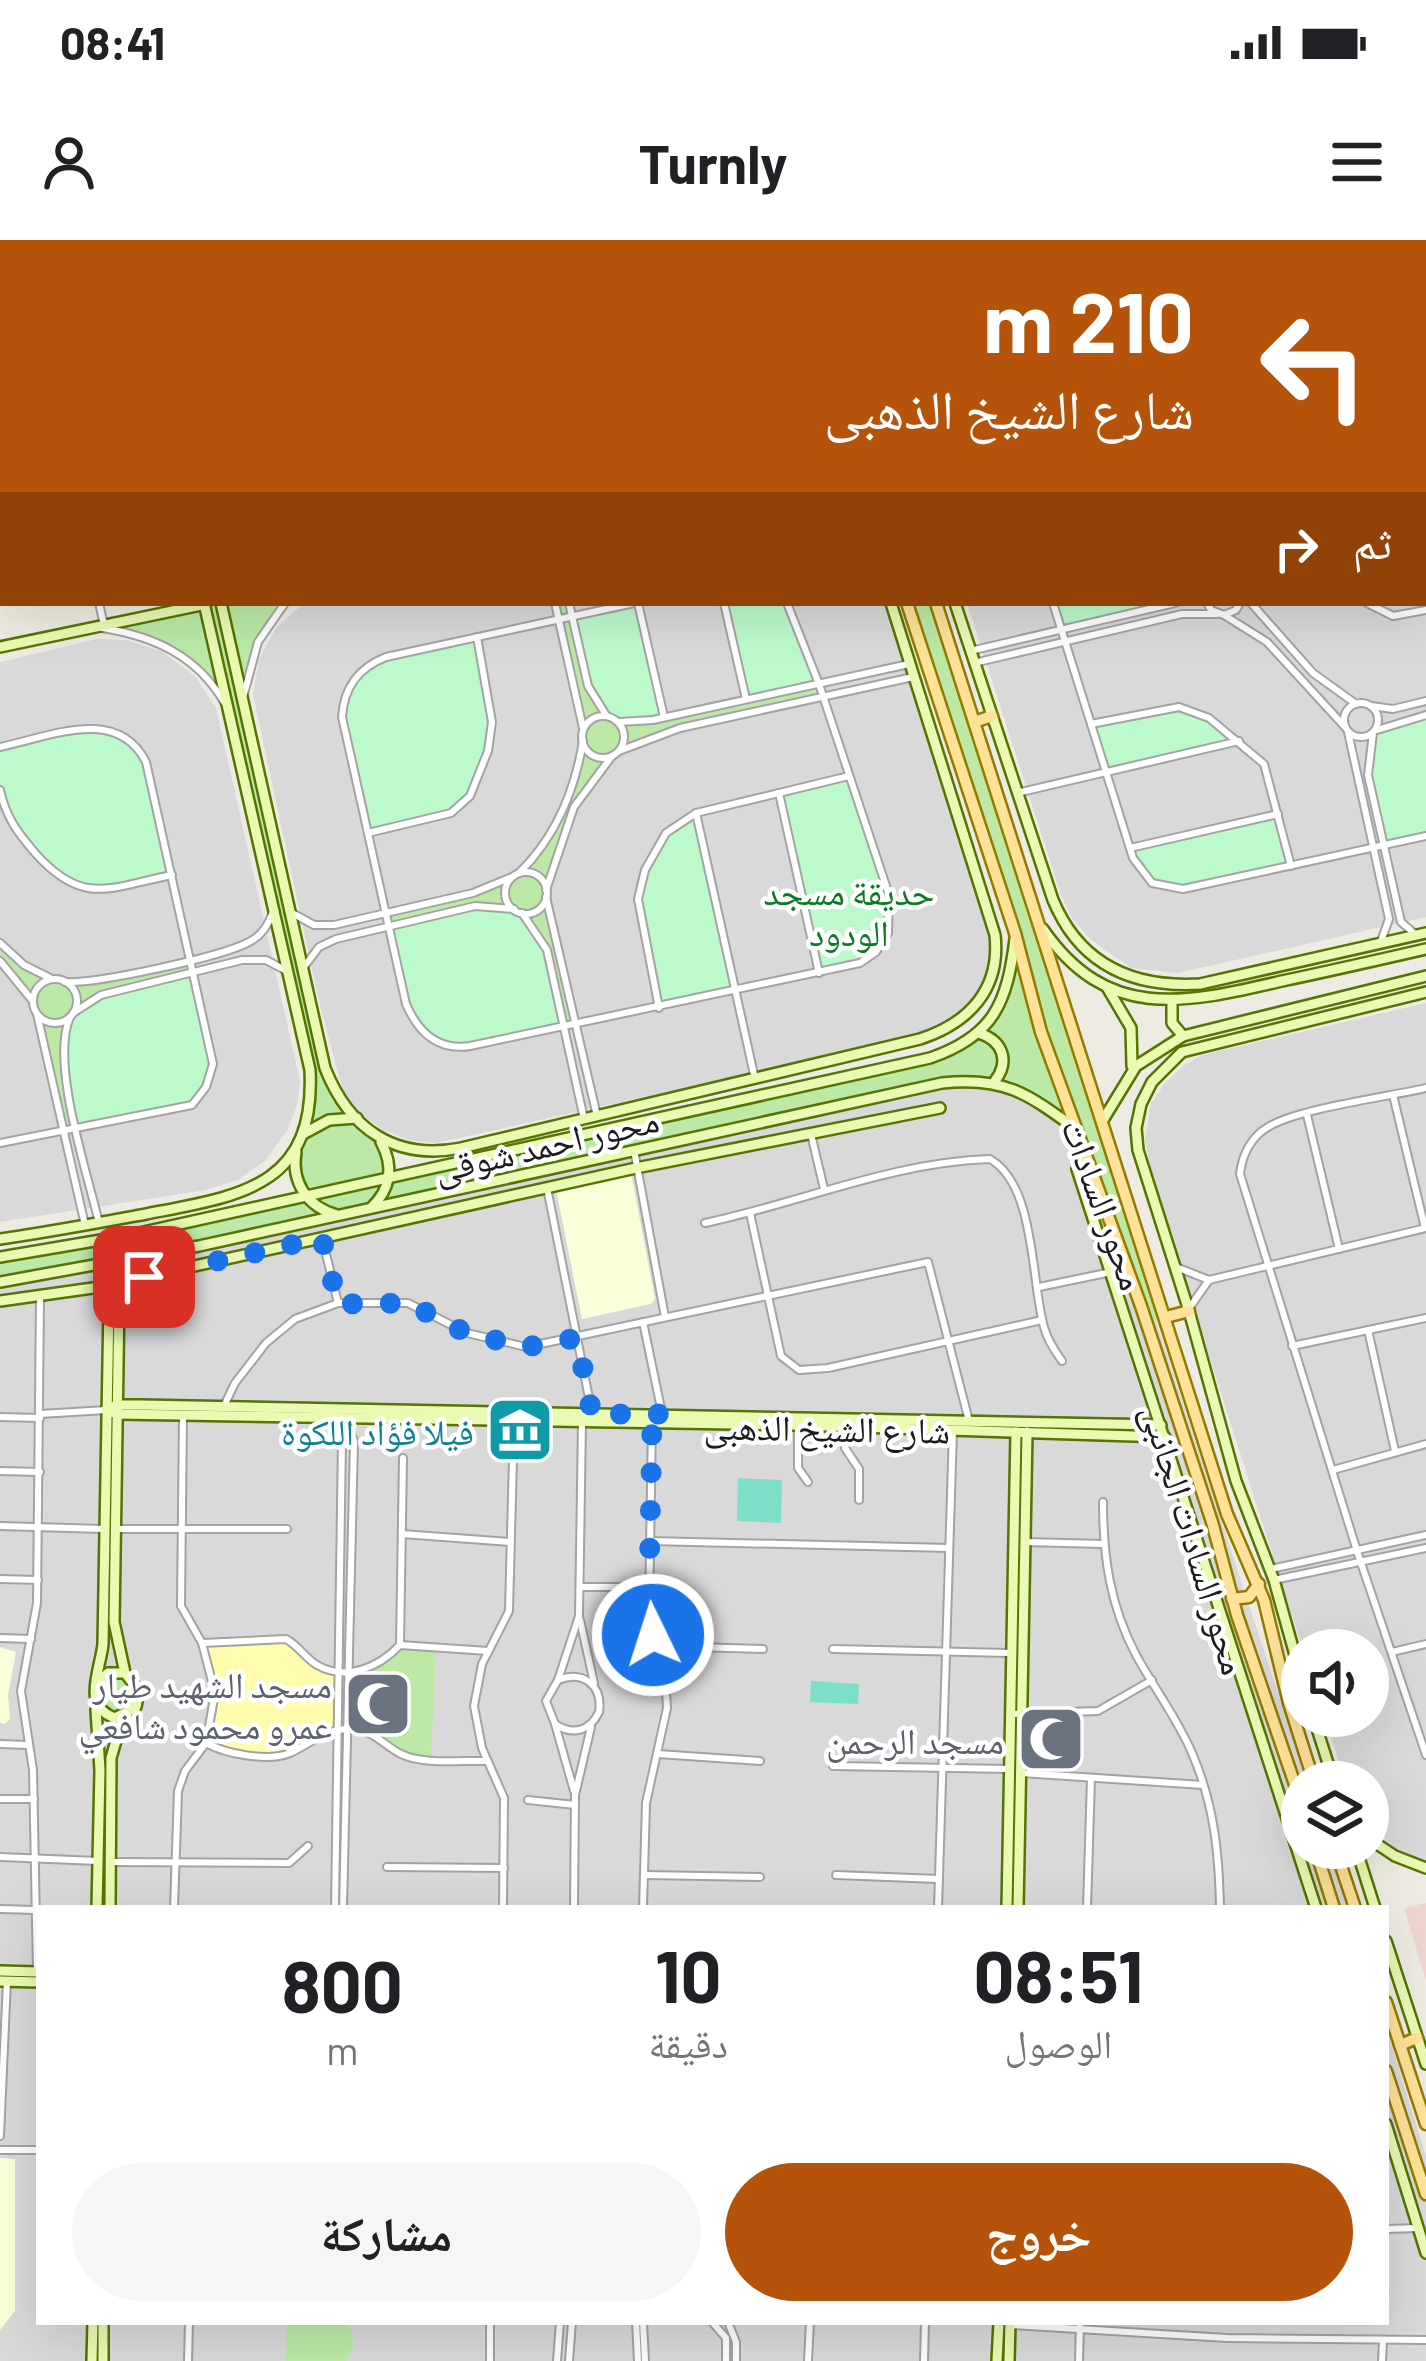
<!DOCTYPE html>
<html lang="ar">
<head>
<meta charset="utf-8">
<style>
  body { margin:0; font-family:Barlow,"Noto Naskh Arabic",sans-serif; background:#f6f6f6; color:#202124; direction:rtl; height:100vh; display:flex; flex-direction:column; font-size:45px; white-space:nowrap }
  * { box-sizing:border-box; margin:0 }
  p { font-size:39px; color:#757577 }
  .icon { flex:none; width:66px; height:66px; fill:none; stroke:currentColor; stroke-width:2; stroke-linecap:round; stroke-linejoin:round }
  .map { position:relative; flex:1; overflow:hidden; direction:ltr }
  .drawer { position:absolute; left:36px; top:1665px; width:1353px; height:420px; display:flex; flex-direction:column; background:#fff; border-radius:0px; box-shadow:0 12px 48px #0002; direction:rtl }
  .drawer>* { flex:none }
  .banner { position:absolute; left:0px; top:0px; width:1428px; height:366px; box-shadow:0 12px 48px #0002; direction:rtl; background:#b45309; color:#fff; overflow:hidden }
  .fabs { position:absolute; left:1281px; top:1389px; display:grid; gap:24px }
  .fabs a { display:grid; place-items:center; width:108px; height:108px; border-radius:50%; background:#fff; box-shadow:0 12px 48px #0002; font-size:60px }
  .pin { position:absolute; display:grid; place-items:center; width:102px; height:102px; color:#fff; margin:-51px; border-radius:24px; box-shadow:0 6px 18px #0006 }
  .me { position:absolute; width:132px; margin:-66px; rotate:356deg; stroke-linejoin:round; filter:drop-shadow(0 0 9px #0008) }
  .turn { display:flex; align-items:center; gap:42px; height:252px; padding:0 36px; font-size:54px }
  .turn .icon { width:156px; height:156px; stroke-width:2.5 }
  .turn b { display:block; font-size:84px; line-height:102px }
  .then { display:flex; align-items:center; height:114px; padding:0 36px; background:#0003; gap:24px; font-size:45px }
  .eta { display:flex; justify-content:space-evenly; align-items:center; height:204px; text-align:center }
  .eta b { font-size:72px; font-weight:700; line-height:84px }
  .cta { display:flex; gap:24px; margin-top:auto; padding:24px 36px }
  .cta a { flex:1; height:138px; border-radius:72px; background:#b45309; color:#fff; font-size:48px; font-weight:700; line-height:138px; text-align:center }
  .cta a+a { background:#f6f6f6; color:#202124 }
  .status { display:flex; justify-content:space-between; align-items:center; height:84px; padding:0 60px; background:#fff; direction:ltr }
  .status svg { height:33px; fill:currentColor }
  header { display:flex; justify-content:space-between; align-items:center; height:156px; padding:0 36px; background:#fff; font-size:54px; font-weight:700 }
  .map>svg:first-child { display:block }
</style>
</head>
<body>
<div class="status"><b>08:41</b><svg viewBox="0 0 49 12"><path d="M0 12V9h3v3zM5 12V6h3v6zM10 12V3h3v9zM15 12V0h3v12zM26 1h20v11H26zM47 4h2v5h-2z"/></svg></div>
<header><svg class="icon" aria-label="menu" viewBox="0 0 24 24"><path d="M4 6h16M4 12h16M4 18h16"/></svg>Turnly<svg class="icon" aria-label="person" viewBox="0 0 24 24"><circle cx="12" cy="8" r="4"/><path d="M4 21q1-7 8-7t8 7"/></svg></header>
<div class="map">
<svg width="1426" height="2121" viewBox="0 0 1426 2121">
  <rect width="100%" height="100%" fill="#eeece2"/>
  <g fill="#dad9d9">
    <polygon points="0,0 110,3 3,3 0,228"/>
    <polygon points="149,0 714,0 713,3"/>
    <polygon points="1426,109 1426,677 1178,733 1131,728 1090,699 1071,677 1061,655 967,363 1425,363"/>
    <polygon points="304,363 887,363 992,697 996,727 987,755 968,778 941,790 662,853 436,903 409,900 383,890 360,873 343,852 317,753 253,454 259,419 276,388"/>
    <polygon points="97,399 126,400 161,411 195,436 216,468 300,841 297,865 288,889 265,921 238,940 206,950 0,982 0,422"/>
    <polygon points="1426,763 1426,1620 1401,1611 1368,1587 1368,1542 1345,1540 1324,1476 1368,1476 1368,1410 1303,1410 1152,937 1145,899 1151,864 1165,843 1183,826 1202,815"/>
    <polygon points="1068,793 1094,892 1307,1542 1302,1542 1302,1608 1329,1608 1349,1668 39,1668 39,2082 1386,2082 1386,1788 1426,1916 1426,2121 0,2121 0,1031"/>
  </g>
  <polygon fill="#f0d6d0" points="1426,1663 1426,1741 1404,1668"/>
  <g fill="#f9ffd9">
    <polygon points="631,933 655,1059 651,1064 582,1079 556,949"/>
    <polygon points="0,1407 16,1412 8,1455 10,1479 5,1484 0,1483"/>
    <polygon points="0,1918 15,1919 15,2071 0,2090"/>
  </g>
  <g fill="#bceaa6">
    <path d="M209 363H285L258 400 243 463 332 847 376 894 389 937 957 808 1000 765 1015 693 907 363H938L1166 1077 1147 1085 1079 891 1035 859 965 841 366 970 0 1042V1017L305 956 294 923 311 854 228 468C183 405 165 404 93 387Z"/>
    <path d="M555 363H569L613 477 619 482 819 444 823 457 680 488 611 517 574 567 546 650 577 785 564 788 389 686 386 673C423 664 490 656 519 633 538 617 551 593 561 571 597 489 575 446 555 363Z"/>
    <path d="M0 703C59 765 119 735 191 718L194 732 63 795 61 815 78 888 64 890 37 775C27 748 0 732 0 703Z"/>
    <polygon points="400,1405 436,1408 431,1519 399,1514 384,1500 347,1489 348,1433 362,1430"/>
    <polygon points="117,1431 137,1444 136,1467 107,1476 94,1451"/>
    <path d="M287 2082H346C356 2096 355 2108 345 2121H286Z"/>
  </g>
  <path fill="#fffcae" d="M286 1399 314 1424 340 1432 339 1490C287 1513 263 1526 206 1503L215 1453 202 1403Z"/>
  <g fill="#bcfacb">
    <path d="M638 363 664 478C649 479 630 484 616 480 588 471 579 402 572 376Z"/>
    <polygon points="724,363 787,363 819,444 746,460"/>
    <polygon points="1054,363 1175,363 1062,390"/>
    <path d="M477 397 491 496 470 556 451 573 368 593C358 546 317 448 377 421 406 408 446 405 477 397Z"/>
    <polygon points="1179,467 1209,478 1239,501 1106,532 1091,484"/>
    <polygon points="1426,475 1426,596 1384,605 1368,535 1374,492"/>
    <polygon points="93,487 119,492 140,510 172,635 95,650 68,644 13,588 0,550 0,507"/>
    <path d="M849 536C864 579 919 691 865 720 852 727 833 729 819 733L779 553Z"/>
    <path d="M696 573 736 752 659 768C649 717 621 638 664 595 673 586 685 580 696 573Z"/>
    <polygon points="1279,574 1291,626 1183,649 1152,643 1130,608"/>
    <path d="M475 666C489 666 509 664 522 673 548 692 556 757 564 788L458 808C404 799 400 729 389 686Z"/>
    <path d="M194 732 213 814 211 835 192 865 78 888C72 864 62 838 61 813 60 748 147 744 194 732Z"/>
  </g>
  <g fill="#7ddfc9">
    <polygon points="738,1238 782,1240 781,1283 737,1281"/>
    <polygon points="811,1441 859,1444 858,1464 810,1462"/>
  </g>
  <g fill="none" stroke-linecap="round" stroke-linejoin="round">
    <defs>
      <g id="street">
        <polyline points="30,0 30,3"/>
        <polyline points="233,0 234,3"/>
        <polyline points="384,0 385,3"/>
        <polyline points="474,0 475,3"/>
        <polyline points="486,0 487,3"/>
        <polyline points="335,3 348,0"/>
        <polyline points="610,3 615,0"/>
        <polyline points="721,3 722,0"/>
        <polyline points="0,78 3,77"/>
        <polyline points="1425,96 1426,96"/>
        <polyline points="0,146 3,146"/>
        <polyline points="1425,197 1426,198"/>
        <polyline points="1425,239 1426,239"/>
        <polyline points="1425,321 1426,321"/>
        <polyline points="99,363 104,385"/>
        <polyline points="555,363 583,488"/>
        <polyline points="569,363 588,446 606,475"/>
        <path d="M634 363 386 417C358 428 344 447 342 477L406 764C418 792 438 811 470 806L860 723 876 712 888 693 889 655 819 444 787 363"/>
        <polyline points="638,363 664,477"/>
        <polyline points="724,363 746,459"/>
        <polyline points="1053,363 1133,618 1152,643 1183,649 1426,596"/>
        <polyline points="1207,363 1211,370 1224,375 1236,370 1240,363"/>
        <polyline points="1251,363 1313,433 1356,464"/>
        <polyline points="1367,363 1393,376 1426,370"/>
        <polyline points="1224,375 1267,402 1345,487"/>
        <path d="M102 388C154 396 197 416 224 462"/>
        <polyline points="970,411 1175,363"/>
        <polyline points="974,423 1182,374 1217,374"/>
        <polyline points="244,454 258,402 285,363"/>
        <circle cx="1361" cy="480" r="17"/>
        <polyline points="1371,466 1393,469 1426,461"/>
        <circle cx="603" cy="497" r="21"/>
        <polyline points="619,482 653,480 909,424"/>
        <polyline points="1091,484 1179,467 1209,478 1264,524 1291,626"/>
        <polyline points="1377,490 1426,475"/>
        <polyline points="1348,492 1389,679 1380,704"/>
        <polyline points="1373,493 1368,535 1401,682 1415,694"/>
        <path d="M0 507C49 497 117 465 146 522L213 824 206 847 192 865 0 903"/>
        <polyline points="619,511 680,488 913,437"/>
        <path d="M0 550C6 578 18 593 36 614 84 667 110 647 172 635"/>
        <polyline points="779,553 819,733"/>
        <polyline points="1017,553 1239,501"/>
        <polyline points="696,573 755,839"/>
        <polyline points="368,593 451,573 470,556 488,511 492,482 477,397"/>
        <polyline points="1130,608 1278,574"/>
        <circle cx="526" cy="653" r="21"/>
        <path d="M519 633C555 598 575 550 583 501"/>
        <polyline points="546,650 574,567 612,516"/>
        <polyline points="546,657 597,876"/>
        <polyline points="292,673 314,685 334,685 473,653 512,637"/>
        <polyline points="522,673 547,710 584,879"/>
        <polyline points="0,703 24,725 50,738"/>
        <polyline points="0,721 32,760"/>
        <polyline points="304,727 319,707 336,699 475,666 514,669"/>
        <circle cx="55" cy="761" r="22"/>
        <path d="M65 742C96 744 221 717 249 702 261 696 268 686 272 674"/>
        <polyline points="659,768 638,659 645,630 666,593 696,573 849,536"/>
        <polyline points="73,773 101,755 242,720 266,720 285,730"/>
        <polyline points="37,774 85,985"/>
        <path d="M70 777C50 823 87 931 99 983"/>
        <path d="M1426 848C1387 857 1300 868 1268 887 1251 897 1242 915 1240 934L1357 1311 1426 1515"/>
        <polyline points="1393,855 1425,988"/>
        <polyline points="1307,875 1339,1009"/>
        <polyline points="811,894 824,949"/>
        <polyline points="634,910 665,1077"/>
        <polyline points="547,948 592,1173"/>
        <polyline points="750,973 781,1116 799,1130 828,1128 1042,1080"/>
        <path d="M705 983C800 963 892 922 990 919 1036 945 1031 1043 1044 1087 1047 1099 1054 1110 1062 1121"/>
        <polyline points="322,998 338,1063"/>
        <polyline points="1176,1027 1209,1040 1426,988"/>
        <polyline points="1039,1047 1111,1032"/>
        <polyline points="1190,1067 1209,1040"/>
        <polyline points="643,1082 663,1178"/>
        <polyline points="1368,1090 1395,1211"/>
        <polyline points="1292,1106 1426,1078"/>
        <polyline points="224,1166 235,1143 266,1103 295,1079 338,1063 408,1063 467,1093 526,1107 928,1022 969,1181"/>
        <polyline points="40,1174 106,1170"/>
        <polyline points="0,1177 40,1178"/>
        <polyline points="798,1185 798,1228 808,1242"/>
        <polyline points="846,1187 845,1208 859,1229 859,1260"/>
        <polyline points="1333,1230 1426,1204"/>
        <polyline points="0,1231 40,1232"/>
        <path d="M1103 1262C1103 1316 1110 1366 1136 1415 1154 1448 1177 1478 1192 1513 1214 1564 1219 1613 1220 1668"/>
        <polyline points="0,1286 104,1289"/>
        <polyline points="116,1289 287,1289"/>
        <polyline points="402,1294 510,1302"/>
        <polyline points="650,1301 949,1308"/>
        <polyline points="1025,1302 1103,1304"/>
        <polyline points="1271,1329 1426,1295"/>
        <polyline points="0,1339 38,1340"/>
        <polyline points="1274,1340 1426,1308"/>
        <polyline points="580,1347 648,1347"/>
        <polyline points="580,1380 594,1443"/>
        <polyline points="0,1398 31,1399"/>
        <path d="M202 1403 286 1399C299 1406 305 1418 317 1425 347 1442 379 1427 400 1405L488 1411"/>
        <polyline points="400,1405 403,1218"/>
        <polyline points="657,1406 763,1409"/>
        <polyline points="833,1409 1010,1413"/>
        <polyline points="1392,1412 1426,1404"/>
        <path d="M558 1440C584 1430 603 1446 599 1472 590 1491 573 1496 555 1484L546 1461 558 1440 579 1376 582 1182"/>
        <polyline points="1011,1474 1098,1471 1152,1440"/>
        <polyline points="555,1484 574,1551"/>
        <path d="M206 1503C226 1514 268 1522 290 1513 310 1504 326 1488 351 1489 374 1490 383 1505 401 1514 423 1525 461 1520 486 1521"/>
        <polyline points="0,1504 29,1505"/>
        <polyline points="658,1514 760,1521"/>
        <polyline points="833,1526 1009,1529"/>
        <polyline points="1021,1533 1203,1545"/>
        <polyline points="0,1559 34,1559"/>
        <polyline points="528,1560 575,1565"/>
        <polyline points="0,1617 98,1621"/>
        <polyline points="110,1622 289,1623 308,1606"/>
        <polyline points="387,1627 504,1628"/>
        <polyline points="644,1635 760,1637"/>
        <polyline points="836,1635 938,1639"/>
        <polyline points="174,1668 178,1551 185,1531 206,1503 215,1453 202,1403 181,1366 183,1175"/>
        <polyline points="335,1668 342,1200 349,1189"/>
        <polyline points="343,1668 354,1201 349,1189"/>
        <polyline points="503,1668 504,1558 482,1508 474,1466 482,1424 509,1371 514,1180"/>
        <polyline points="574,1668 575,1555 591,1487"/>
        <polyline points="643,1668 646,1563 667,1468 665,1436 649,1373 652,1183"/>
        <polyline points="938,1668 953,1191"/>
        <polyline points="1087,1668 1091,1538"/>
        <polyline points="0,1669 35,1670"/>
        <polyline points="37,1732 33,1530 21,1451 37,1363 40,1058"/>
        <polyline points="0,1896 7,1741"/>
        <polyline points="0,1910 39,1910"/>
        <polyline points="1386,1989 1418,1988"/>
        <polyline points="636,2082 638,2121"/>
        <polyline points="643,2082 645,2121"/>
        <polyline points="712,2082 726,2098 726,2121"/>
        <polyline points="728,2082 736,2102 736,2121"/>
        <polyline points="1010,2085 1227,2098 1426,2100"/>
        <polyline points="188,2121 189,2082"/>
        <polyline points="490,2121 490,2082"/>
        <polyline points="557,2121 560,2082"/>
        <polyline points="569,2121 572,2082"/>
        <polyline points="808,2121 810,2082"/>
        <polyline points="924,2121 925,2082"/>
        <polyline points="1079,2121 1080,2082"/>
        <polyline points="1382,2121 1383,2100"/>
      </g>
      <g id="secondary">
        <polyline points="122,0 123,3"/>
        <polyline points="138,0 139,3"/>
        <polyline points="755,0 756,3"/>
        <polyline points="851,0 856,3"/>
        <polyline points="1042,3 1057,0"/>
        <polyline points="1425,89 1426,89"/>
        <polyline points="0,243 3,243"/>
        <path d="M221 363 325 828C349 889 395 921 461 908L920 799C969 783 1001 749 995 695L891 363"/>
        <path d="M955 363 1053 660C1080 725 1133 748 1200 744L1426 693"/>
        <polyline points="0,407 206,364"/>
        <path d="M1043 689C1108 783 1186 763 1282 741 1330 731 1378 720 1426 709"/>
        <polyline points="1108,749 1131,788 1132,826"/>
        <polyline points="1172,762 1172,783 1183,796"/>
        <path d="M979 793C1003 801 1010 821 995 841"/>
        <polyline points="1103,880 1136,826 1183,796 1426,736"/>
        <polyline points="303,894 329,880 357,878"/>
        <path d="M296 912C291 942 307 967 337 975"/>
        <polyline points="1077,929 1316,1668"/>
        <path d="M371 968C391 949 394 926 381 902"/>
        <path d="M0 999C49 992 97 983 146 974 239 956 316 948 310 830L204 363"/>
        <path d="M0 1017 130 995 930 818C994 796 1007 763 1015 699"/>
        <path d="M0 1042 199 1006 942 843C1004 836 1028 854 1076 889"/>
        <polyline points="0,1061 100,1047 636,928 940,868"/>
        <polyline points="106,1170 117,1174 798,1185 1165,1197"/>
        <polyline points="106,1170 117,1165 141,1165 1161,1185"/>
        <polyline points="125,1433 114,1382 119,1058 128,1041"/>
        <polyline points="1302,1440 1274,1340 1236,1241 1189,1071 1138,910 1136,888 1141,864 1152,842 1182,812 1426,752"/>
        <path d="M96 1444 108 1433H125L139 1451 136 1467 115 1478C81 1466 100 1432 103 1404L109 1066 100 1047"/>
        <polyline points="96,1470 100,1530 97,1668"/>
        <polyline points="1313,1476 1334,1542"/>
        <polyline points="1368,1598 1395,1616 1426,1628"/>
        <polyline points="1356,1608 1375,1668"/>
        <polyline points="110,1668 111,1518 123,1477"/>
        <polyline points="1007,1668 1016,1192"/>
        <polyline points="1018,1668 1027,1192"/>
        <polyline points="1386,1701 1426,1824"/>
        <polyline points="0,1731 39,1732"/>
        <polyline points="0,1741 39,1742"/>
        <polyline points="1386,1884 1426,2013"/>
        <polyline points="92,2121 93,2082"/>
        <polyline points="103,2121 103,2082"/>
        <polyline points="997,2121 999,2082"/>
        <polyline points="1009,2121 1010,2082"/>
      </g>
      <g id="primary">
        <polyline points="777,0 778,3"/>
        <polyline points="810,0 811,3"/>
        <polyline points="907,363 1015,693 1041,792 1141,1066 1212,1282 1237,1375 1302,1565"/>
        <polyline points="936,363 1227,1274 1264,1360 1289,1463 1314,1542"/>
        <polyline points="974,482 992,476"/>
        <polyline points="1166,1077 1189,1071"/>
        <polyline points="1232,1359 1249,1357 1259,1344"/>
        <polyline points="1315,1608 1334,1668"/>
        <polyline points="1335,1608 1355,1668"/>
        <polyline points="1386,1762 1426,1884"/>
        <polyline points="1400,1805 1417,1798"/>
        <polyline points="1386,1831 1426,1954"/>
      </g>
    </defs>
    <use href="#street" stroke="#a3a3a3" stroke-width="10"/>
    <use href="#secondary" stroke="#557403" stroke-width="14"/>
    <use href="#primary" stroke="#947b00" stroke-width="15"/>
    <use href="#street" stroke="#fff" stroke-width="6"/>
    <use href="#secondary" stroke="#ebfab3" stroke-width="9"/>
    <use href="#primary" stroke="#fde297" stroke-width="10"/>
  </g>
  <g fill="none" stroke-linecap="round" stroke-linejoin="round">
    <polyline stroke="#1a73e8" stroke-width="21" stroke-dasharray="0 37.8" points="144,1037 322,998 338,1064 408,1063 466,1093 526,1107 577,1098 592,1174 662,1174 664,1184 652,1183 649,1347 653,1395"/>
  </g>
  <defs>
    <symbol id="museum-square" viewBox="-11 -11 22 22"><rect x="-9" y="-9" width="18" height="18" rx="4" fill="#0f9aa8" stroke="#fff"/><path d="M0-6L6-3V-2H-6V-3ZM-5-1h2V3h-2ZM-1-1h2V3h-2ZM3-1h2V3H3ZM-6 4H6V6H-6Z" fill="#fff"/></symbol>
    <symbol id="mosque-square" viewBox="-11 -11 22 22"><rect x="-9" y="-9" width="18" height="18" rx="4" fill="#6b7280" stroke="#fff"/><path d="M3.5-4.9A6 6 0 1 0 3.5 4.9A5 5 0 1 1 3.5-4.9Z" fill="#fff"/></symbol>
  </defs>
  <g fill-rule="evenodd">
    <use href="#museum-square" x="482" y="1152" width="76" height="76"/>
    <use href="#mosque-square" x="340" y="1426" width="76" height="76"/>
    <use href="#mosque-square" x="1013" y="1461" width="76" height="76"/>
  </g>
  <g text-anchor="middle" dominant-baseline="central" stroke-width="9" stroke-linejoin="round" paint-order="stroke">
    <g font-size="36" fill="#097b25" stroke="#fff">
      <text x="849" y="650">حديقة مسجد<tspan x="849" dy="41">الودود</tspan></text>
    </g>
    <g font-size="36" fill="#1c1c1c" stroke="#fff">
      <text transform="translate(546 903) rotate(-13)">محور احمد شوقى</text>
      <text transform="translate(1105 964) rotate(70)">محور السادات</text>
      <text transform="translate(827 1187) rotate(1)">شارع الشيخ الذهبى</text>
      <text transform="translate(1196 1299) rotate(73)">محور السادات الجانبى</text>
    </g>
    <g font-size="36" fill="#0d838f" stroke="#fff" text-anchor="end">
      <text x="474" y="1190">فيلا فؤاد اللكوة</text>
    </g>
    <g font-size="36" fill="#5b616d" stroke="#fff" text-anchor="end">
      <text x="332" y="1443">مسجد الشهيد طيار<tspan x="332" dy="41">عمرو محمود شافعي</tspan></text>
      <text x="1004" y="1499">مسجد الرحمن</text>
    </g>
  </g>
</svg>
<div class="fabs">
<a><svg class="icon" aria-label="sound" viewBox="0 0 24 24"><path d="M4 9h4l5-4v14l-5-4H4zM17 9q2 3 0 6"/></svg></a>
<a><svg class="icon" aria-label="layers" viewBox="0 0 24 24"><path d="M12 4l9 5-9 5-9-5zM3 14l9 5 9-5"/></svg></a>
</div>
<div class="pin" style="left:144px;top:1037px;background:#d93025"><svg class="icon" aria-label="arrive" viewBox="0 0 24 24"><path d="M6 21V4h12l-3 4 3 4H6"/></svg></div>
<svg class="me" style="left:653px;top:1395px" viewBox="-20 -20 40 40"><circle r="17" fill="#1a73e8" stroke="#fff" stroke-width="3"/><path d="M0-11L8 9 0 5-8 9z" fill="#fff"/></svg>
<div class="banner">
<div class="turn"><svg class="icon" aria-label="left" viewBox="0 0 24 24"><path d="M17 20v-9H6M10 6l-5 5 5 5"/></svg><div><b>210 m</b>شارع الشيخ الذهبى</div></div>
<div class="then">ثم<svg class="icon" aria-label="right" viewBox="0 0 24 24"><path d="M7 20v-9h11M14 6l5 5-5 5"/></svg></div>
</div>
<section class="drawer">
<div class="eta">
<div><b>08:51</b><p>الوصول</p></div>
<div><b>10</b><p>دقيقة</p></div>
<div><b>800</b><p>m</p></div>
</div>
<div class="cta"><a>خروج</a><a>مشاركة</a></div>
</section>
</div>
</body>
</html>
